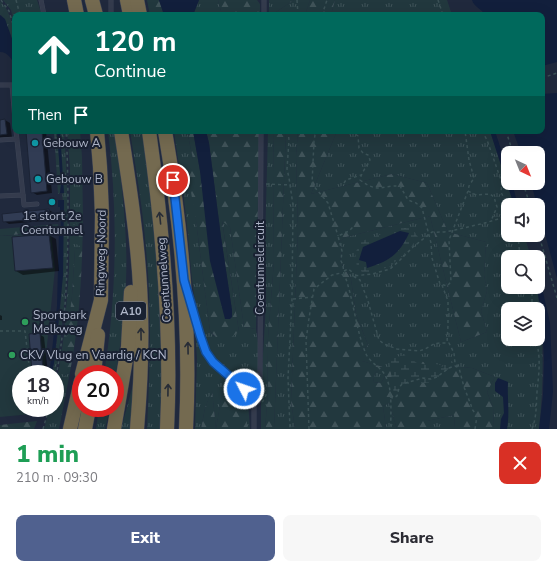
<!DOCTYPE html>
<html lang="en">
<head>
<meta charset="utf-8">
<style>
  body { margin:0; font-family:"Nunito Sans",sans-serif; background:#f7f7f7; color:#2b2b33; height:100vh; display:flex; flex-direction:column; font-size:15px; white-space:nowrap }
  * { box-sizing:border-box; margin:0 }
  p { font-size:13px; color:#7c7c81 }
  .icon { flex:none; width:22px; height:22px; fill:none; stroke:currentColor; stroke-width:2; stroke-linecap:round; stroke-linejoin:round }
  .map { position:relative; height:429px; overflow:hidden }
  .side { display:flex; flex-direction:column; background:#fff; flex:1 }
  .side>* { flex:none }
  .top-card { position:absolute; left:12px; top:12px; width:533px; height:122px; border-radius:8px; box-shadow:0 4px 16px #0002; background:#00695c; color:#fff; overflow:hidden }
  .needle { width:26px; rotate:137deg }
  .buttons { position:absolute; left:501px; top:146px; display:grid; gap:8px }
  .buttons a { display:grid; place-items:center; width:44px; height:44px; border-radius:8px; background:#fff; box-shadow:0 4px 16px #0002; font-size:20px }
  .speed { position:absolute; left:12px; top:365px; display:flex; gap:8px; font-size:20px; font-weight:700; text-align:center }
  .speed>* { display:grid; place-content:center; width:52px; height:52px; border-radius:50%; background:#fff; box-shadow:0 4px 16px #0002; line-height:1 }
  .speed small { font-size:10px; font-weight:400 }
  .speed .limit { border:6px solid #d22; background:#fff; color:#111 }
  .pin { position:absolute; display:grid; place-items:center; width:34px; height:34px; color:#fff; margin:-17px; border:2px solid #fff; border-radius:50%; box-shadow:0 1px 4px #0007 }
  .me { position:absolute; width:44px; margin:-22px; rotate:311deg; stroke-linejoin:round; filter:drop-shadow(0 0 3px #0008) }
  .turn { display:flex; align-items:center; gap:14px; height:84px; padding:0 16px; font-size:18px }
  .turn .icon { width:52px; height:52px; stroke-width:2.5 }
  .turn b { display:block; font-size:28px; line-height:34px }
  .then { display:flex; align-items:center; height:38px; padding:0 16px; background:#0003; gap:8px; font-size:15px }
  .round { display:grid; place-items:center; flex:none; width:42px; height:42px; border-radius:8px; background:#f7f7f7 }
  .overview { display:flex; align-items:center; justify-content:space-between; height:68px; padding:0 16px }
  h1 { font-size:24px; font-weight:800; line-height:30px; color:#1e9e55 }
  .primary-button { display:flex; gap:8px; margin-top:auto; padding:8px 16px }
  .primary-button a { flex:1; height:46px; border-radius:8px; background:#50618f; color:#fff; font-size:16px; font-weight:800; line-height:46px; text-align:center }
  .primary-button a+a { background:#f7f7f7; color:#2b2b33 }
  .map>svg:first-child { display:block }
</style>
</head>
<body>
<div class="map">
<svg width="557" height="429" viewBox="0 0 557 429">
  <defs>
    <pattern id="grass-tufts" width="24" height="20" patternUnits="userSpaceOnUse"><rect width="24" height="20" fill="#22383e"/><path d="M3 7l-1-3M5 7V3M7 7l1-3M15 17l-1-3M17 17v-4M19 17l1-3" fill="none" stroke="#405359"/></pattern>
    <pattern id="forest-firs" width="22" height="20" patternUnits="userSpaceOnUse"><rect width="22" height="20" fill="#22383e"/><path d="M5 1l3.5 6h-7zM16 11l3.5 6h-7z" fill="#405359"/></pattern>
    <pattern id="wetland-marsh" width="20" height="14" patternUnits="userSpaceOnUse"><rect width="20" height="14" fill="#22383e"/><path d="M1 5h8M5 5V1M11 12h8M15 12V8" fill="none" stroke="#405359"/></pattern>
  </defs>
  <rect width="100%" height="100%" fill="#20293d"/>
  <g fill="url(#grass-tufts)" fill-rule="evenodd">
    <polygon points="3,0 37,0 42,15 15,15 15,26 11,10"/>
    <polygon points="199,0 218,0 222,15 193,15"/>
    <polygon points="269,0 276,0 276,12 294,0 310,0 305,15 269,15"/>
    <polygon points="335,0 447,0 452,15 331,15"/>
    <path d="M0 1C13 13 15 36 15 52L2 16 0 15Z"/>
    <path d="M60 131H64C70 212 69 295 55 376V374H52C56 353 58 332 60 311 65 250 63 191 60 131Z"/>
    <polygon points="67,131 80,131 82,157 83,220 74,225 80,246 80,248 75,249 72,296 64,376 70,372 59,429 44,429 50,408 55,408 55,386 59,369 64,335 69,271 70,207 70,168"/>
    <path d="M108 131H113L116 141C122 187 128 234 126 281 126 312 120 347 115 378V374H104C117 295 118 211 108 131Z"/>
    <path d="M130 131H144L151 187 161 301 163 429H147C150 369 152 309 146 249 143 209 136 170 130 131Z"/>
    <path d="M174 131H187L193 159 196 221 210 331 214 336 239 332 222 220 230 227 244 327 256 329 259 350 256 394H252C240 378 219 368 210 350 192 317 191 262 187 225 184 193 178 162 174 131Z"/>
    <polygon points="268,131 274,131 273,173 274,261 267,351 268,393 265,429 261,429 261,390 266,303 266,284 264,281"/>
    <polygon points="286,131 298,131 296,157 298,231 291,401 295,429 274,429"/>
    <path d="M337 131H490L514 205H508V235H524L531 257H508V287H537L538 292C544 339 544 382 539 429H494L493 407 487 392 495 377 472 368 441 365 386 375 381 383 373 382 375 373 382 367 362 361V351L368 345 356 314 351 279 340 261 342 251 339 242 346 237 430 216 461 342 487 332 481 311 487 291 484 275 486 242 448 232 427 183 392 174 311 194ZM508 309H538V339H508Z"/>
    <polygon points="195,330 206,358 220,373 241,392 248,401 250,429 247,429 247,411 233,395 223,388 216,429 212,391 205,408 201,429 195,429 197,358"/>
    <polygon points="133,385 132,429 121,429"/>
    <polygon points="389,403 397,429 386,429 383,406"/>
    <polygon points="99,408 110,408 105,429 96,429"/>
    <polygon points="454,415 455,429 427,429 427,421"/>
  </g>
  <g fill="url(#forest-firs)">
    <polygon points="147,0 159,0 164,15 150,15"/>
    <polygon points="218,0 257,0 260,4 260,15 222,15"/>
    <polygon points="276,0 294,0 276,12"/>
    <polygon points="310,0 335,0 331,15 305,15"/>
    <polygon points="187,131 193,131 200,171 232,310 221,237 209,143 206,131 259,131 256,329 244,327 230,227 222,221 239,332 228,339 217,338 210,331 196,221 186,163 193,159"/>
    <polygon points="274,131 286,131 274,429 265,429 268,393 267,351 274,261 273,173"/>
    <polygon points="298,131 337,131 311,194 392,174 427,183 448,232 486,242 484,275 487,291 481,311 487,332 461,342 430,216 346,237 339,242 342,251 340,261 351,279 356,314 368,345 362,351 362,361 383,367 375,373 373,382 381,383 392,366 401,358 441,365 472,368 495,377 487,392 493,407 494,429 455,429 454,415 427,421 427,429 397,429 389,403 383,406 386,429 295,429 291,401 298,231 296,157"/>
    <path d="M83 220C82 272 80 321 70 372L64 376 63 370 72 296 75 249 80 248V246L74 243V225Z"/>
    <polygon points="58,224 59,231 0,236 0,229"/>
    <polygon points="223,387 247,411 247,429 216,429"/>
    <polygon points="212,390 216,429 201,429 205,408"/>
    <polygon points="37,421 34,429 0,429 0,425"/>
  </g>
  <g fill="url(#wetland-marsh)">
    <polygon points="54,131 57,131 57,133 61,185 60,193 58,194"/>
    <polygon points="399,228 412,228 418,237 408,251 389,267 364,274 357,267 355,253 362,241"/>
    <polygon points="404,355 417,363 442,367 450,357 453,363 438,382 410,384 394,395 389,359"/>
  </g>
  <polygon fill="#22383e" points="51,233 55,269 44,374 21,374 21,408 34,408 32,414 0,417 0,236"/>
  <g fill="#121f3c">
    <polygon points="159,0 199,0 193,15 164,15"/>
    <path d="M472 0H557V62L542 66V15H485C482 9 474 7 472 0Z"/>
    <path d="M0 15 5 19 15 47V67C13 60 8 52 0 52Z"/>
    <polygon points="557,93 557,278 531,183 538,183 538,153 521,153 513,131 542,131 542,94"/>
    <polygon points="57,131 60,131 64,193 60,193 61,185"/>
    <polygon points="193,131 206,131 209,143 221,237 232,310 232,317 230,319 225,319 210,261 200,171"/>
    <polygon points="490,131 495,131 508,171 508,183 512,183 518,205 514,205"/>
    <polygon points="58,200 64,200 63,276 54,363 52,374 47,374 50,368 57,306 59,231 61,229 60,207 58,207"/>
    <path d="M400 231 409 233C399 255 389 261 367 268L366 262 359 260 363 247Z"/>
    <polygon points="538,270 550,323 553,392 549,429 539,429 543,395 544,359 542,323 537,287"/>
    <path d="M498 378 508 382C507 398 510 413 507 429H500L501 419 504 413 503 397 495 391V383Z"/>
  </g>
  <g fill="#0007">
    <polygon points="5,120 10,123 12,137 0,138 0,121"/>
    <polygon points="27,131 46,131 52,193 37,195 32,192"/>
    <polygon points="49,210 54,213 55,220 9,224 4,221"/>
    <polygon points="49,235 56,239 59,271 23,275 16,271 13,238"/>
    <polygon points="0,315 2,316 2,320 0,320"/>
    <polygon points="39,334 44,337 48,373 38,374 33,371"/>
  </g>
  <g fill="#313c54" stroke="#1b2334">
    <polygon points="5,119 7,134 0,135 0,120"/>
    <polygon points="26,131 42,131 47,191 31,193"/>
    <polygon points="49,209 50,218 3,222 2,214"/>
    <polygon points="49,234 53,268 15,271 12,237"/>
    <polygon points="40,333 43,371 32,372 29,334"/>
  </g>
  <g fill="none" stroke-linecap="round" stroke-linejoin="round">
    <defs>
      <g id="lane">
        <polyline points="41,0 44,15"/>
        <polyline points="111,0 111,15"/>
        <polyline points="264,0 264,15"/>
        <polyline points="0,85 12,85 15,120"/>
        <polyline points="16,131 23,195"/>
        <polyline points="0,140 16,139"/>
        <polyline points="0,196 23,195 24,205 37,204"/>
        <polyline points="191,302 200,335 210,358 218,367 244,389 254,404"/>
        <polyline points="254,429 254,404 259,393 260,377 261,131"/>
      </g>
      <g id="highway">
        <polyline points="74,0 77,15"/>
        <polyline points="92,0 96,15"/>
        <polyline points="127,0 130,15"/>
        <polyline points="137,0 140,15"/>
        <path d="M121 131C129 182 137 234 140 286 143 333 141 381 137 429"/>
        <path d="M149 131C163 230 172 329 167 429"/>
        <path d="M165 131C182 230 191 329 186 429"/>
        <polyline points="82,374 101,300 102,215 100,167 97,131"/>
        <polyline points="94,374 98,335"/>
        <polyline points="70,429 81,381"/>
        <polyline points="85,429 89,408"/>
        <polyline points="114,429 128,347 131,292"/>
      </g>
    </defs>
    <use href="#lane" stroke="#3d4556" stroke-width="5"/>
    <use href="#highway" stroke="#3c4355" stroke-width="15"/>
    <g stroke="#3b5156" stroke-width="1.5" stroke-dasharray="3 3" stroke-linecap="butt">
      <polyline points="1,0 9,11 15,31"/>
      <polyline points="16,0 20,15"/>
      <polyline points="297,0 298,15"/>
      <polyline points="438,0 443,15"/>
      <polyline points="322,15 327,0"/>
      <polyline points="542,78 557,73"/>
      <polyline points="288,131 289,140 287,169 289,178 293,205 292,299 288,378 290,429"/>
      <polyline points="320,131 315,135 314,141 312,184 328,203 338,236"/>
      <path d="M351 131 358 136 359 148 363 153 368 155 370 160C367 166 361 173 360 180 379 194 381 185 400 186L408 200 416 203 422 208 431 243 432 258 440 284 447 286 451 282 449 240 468 191 469 186 474 178 469 160 465 131"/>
      <polyline points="482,131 487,140 502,183 501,192 508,207"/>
      <polyline points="506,131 513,153"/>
      <polyline points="344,183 346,180 361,175"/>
      <polyline points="523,183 530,205"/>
      <polyline points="266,184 290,185"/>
      <polyline points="468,191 476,195 490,194 494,197 497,207 491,221"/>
      <polyline points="538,232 557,298"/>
      <polyline points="518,235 520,257"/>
      <polyline points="344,271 348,269 351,271 353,276"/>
      <polyline points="344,275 343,265 341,261 342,251 338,236 349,231 354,226"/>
      <polyline points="442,285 448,301 448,325 447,343"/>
      <polyline points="532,287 532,309"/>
      <polyline points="293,299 313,297"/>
      <polyline points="0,331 25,331 30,374"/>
      <path d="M55 382C65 332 67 282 68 231 68 198 68 164 66 131"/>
      <polyline points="390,397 393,398 397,396 399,388 402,384 423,378 431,379 437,377 449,368 455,366 457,367"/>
      <polyline points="262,402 263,401 266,395 265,390"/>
      <polyline points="43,429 49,408"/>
      <path d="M309 429 306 341 309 318 314 289 332 275 341 273 346 279C354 303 356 330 366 354 369 361 378 366 383 372 394 387 390 411 391 429"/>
      <path d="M475 429 477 416 472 409 471 405 464 387 459 368 455 363 454 353 449 343H440L434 344 425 349 419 351 397 349 384 344 379 340 377 333 368 301 360 280 353 276 372 274 390 269 400 260 413 247 432 232C448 233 458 229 472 226 485 223 497 220 508 215"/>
      <path d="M532 429C537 416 536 405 537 392 539 372 541 359 536 339"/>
    </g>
    <use href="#lane" stroke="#343b4d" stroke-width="4"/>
    <use href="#highway" stroke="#746a50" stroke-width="14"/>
  </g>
  <defs><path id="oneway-shaft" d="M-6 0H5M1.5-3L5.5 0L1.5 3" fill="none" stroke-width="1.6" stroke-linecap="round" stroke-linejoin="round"/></defs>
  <g stroke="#272c36">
    <use href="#oneway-shaft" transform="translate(160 218) rotate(-96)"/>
    <use href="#oneway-shaft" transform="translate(141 334) rotate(-91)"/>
    <use href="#oneway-shaft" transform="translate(188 348) rotate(-91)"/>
    <use href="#oneway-shaft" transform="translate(168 390) rotate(-89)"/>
  </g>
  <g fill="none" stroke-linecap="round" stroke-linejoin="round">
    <defs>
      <polyline id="route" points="173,180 184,280 200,335 206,352 213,362 244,389"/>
    </defs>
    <use href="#route" stroke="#114b97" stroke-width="10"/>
    <use href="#route" stroke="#1a73e8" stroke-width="7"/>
  </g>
  <g fill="#0f9aa8" stroke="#192132" stroke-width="1.5">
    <circle cx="35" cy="143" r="4"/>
    <circle cx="38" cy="179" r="4"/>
    <circle cx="52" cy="202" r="4"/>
  </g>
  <g fill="#2e9e5b" stroke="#192132" stroke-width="1.5">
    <circle cx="25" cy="322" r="4"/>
    <circle cx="12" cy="355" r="4"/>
  </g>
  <g text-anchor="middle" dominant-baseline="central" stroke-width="4" stroke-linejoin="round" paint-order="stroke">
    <rect fill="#192132" stroke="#82899c" stroke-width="1" x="116" y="302" width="30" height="18" rx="3"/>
    <g font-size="11" font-weight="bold" fill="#afb6c9">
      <text x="131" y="311">A10</text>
    </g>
    <g font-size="12" fill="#afb6c9" stroke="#192132" text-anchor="start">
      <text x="43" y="143">Gebouw A</text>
      <text x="46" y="179">Gebouw B</text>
      <text x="52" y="216" text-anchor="middle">1e stort 2e<tspan x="52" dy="14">Coentunnel</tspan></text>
      <text x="33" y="315">Sportpark<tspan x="33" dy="14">Melkweg</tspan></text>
      <text x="20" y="355">CKV Vlug en Vaardig / KCN</text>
    </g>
    <g font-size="12" fill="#afb6c9" stroke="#192132">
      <text transform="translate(101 253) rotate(-89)">Ringweg-Noord</text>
      <text transform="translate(260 268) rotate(-90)">Coentunnelcircuit</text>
      <text transform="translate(164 280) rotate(-94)">Coentunnelweg</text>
    </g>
  </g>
</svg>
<div class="buttons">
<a><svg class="needle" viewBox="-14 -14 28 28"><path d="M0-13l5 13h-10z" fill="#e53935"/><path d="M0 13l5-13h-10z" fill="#7c7c81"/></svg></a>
<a><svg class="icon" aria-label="sound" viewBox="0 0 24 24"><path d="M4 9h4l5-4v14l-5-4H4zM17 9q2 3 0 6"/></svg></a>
<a><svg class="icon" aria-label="search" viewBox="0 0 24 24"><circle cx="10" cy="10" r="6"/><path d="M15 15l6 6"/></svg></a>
<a><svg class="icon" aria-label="layers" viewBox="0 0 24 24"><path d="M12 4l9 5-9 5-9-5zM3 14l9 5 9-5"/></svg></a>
</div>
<div class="speed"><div>18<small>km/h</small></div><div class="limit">20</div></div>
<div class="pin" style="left:173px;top:180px;background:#d93025"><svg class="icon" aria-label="arrive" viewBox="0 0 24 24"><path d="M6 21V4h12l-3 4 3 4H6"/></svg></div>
<svg class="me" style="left:244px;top:389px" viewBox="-20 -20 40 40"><circle r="17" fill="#1a73e8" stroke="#fff" stroke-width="3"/><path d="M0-11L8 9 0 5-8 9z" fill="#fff"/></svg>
<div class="top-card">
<div class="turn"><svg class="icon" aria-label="ahead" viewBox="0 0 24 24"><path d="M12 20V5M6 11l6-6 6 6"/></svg><div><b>120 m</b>Continue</div></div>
<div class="then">Then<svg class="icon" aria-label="arrive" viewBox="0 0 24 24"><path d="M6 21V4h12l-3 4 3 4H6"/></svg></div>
</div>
</div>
<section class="side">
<div class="overview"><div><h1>1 min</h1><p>210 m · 09:30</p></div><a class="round" style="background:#d93025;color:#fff"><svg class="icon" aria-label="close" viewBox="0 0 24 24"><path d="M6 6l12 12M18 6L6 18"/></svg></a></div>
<div class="primary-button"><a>Exit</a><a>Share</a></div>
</section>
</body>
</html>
